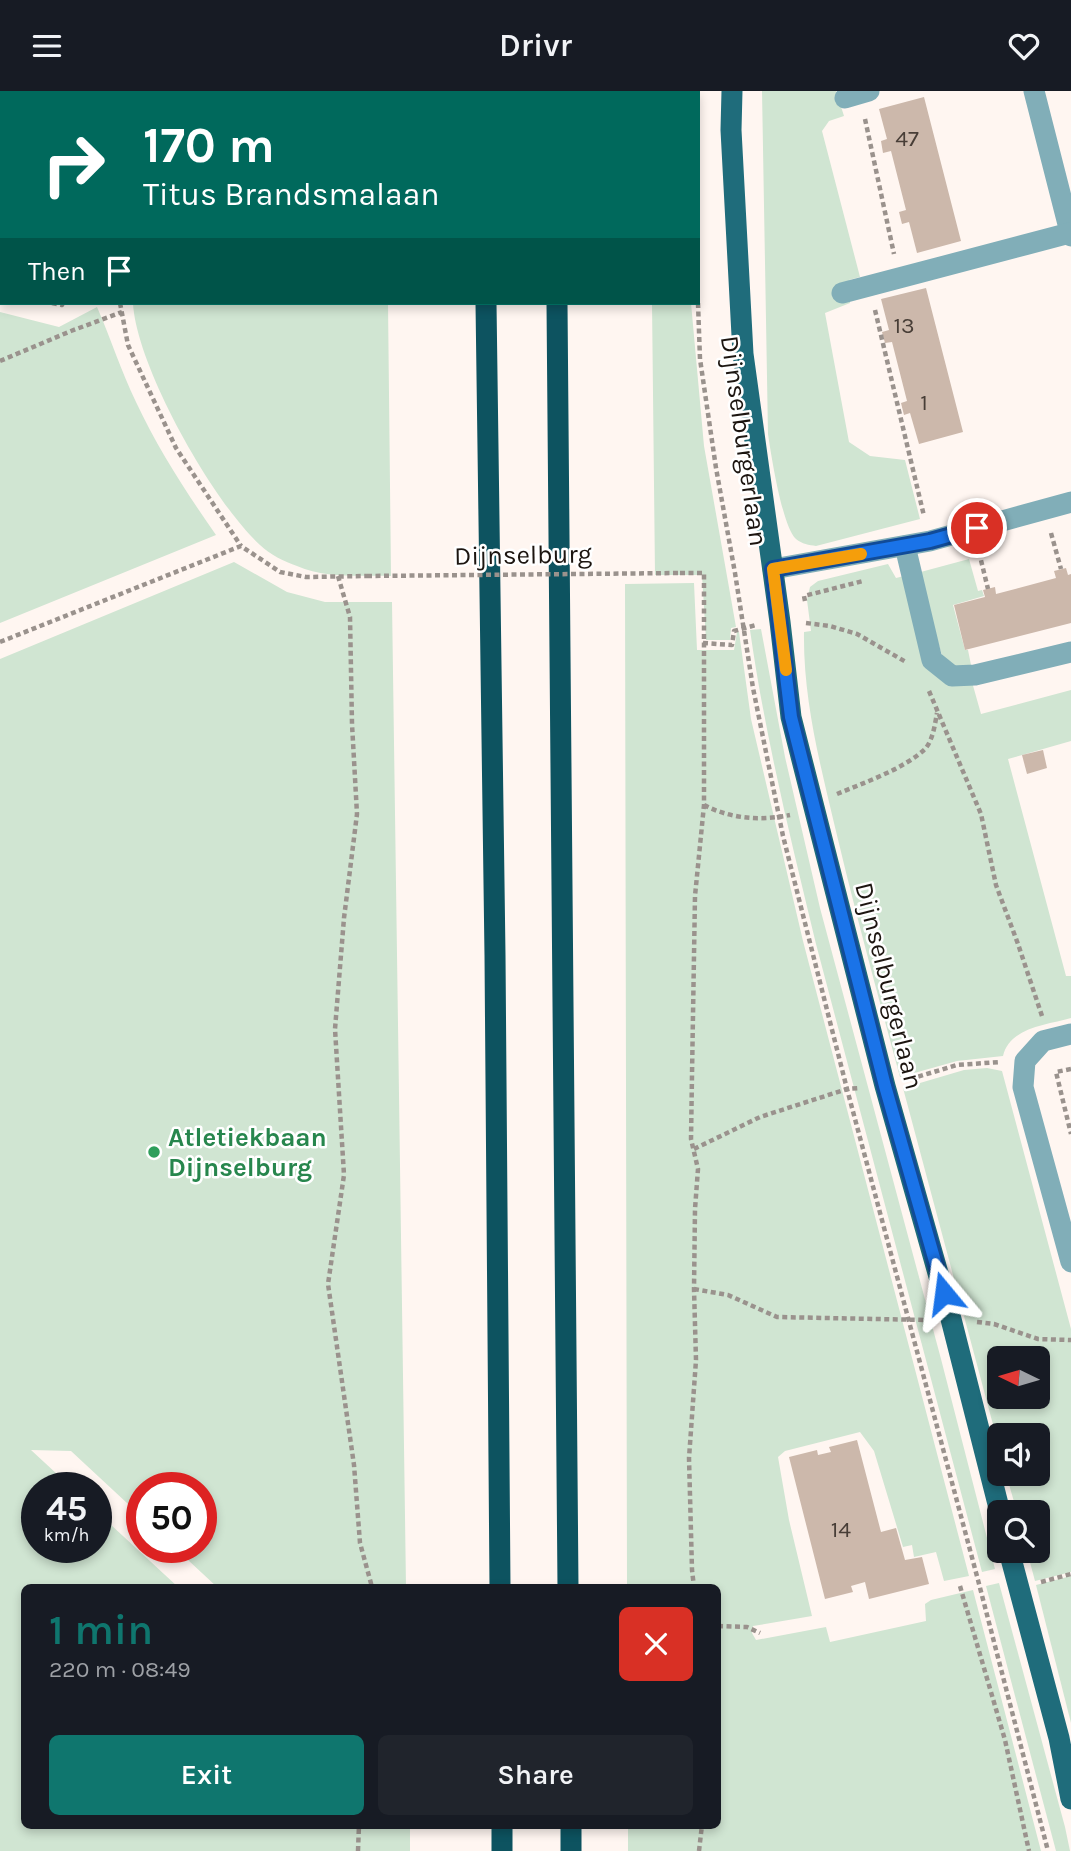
<!DOCTYPE html>
<html lang="en">
<head>
<meta charset="utf-8">
<style>
  body { margin:0; font-family:Karla,sans-serif; background:#20242c; color:#f1f3f6; height:100vh; display:flex; flex-direction:column; font-size:26px; white-space:nowrap }
  * { box-sizing:border-box; margin:0 }
  p { font-size:23px; color:#9ea1a6 }
  .icon { flex:none; width:38px; height:38px; fill:none; stroke:currentColor; stroke-width:2; stroke-linecap:round; stroke-linejoin:round }
  .map { position:relative; flex:1; overflow:hidden }
  .details { position:absolute; left:21px; top:1493px; width:700px; height:245px; display:flex; flex-direction:column; background:#171b24; border-radius:10px; box-shadow:0 4px 10px #0003 }
  .details>* { flex:none }
  .hud { position:absolute; left:0px; top:0px; width:700px; height:214px; box-shadow:0 4px 10px #0003; background:#00695c; color:#fff; overflow:hidden }
  .needle { width:46px; rotate:275deg }
  .controls { position:absolute; left:987px; top:1255px; display:grid; gap:14px }
  .controls a { display:grid; place-items:center; width:63px; height:63px; border-radius:10px; background:#171b24; box-shadow:0 4px 10px #0003; font-size:35px }
  .speed { position:absolute; left:21px; top:1381px; display:flex; gap:14px; font-size:35px; font-weight:700; text-align:center }
  .speed>* { display:grid; place-content:center; width:91px; height:91px; border-radius:50%; background:#171b24; box-shadow:0 4px 10px #0003; line-height:1 }
  .speed small { font-size:18px; font-weight:400 }
  .speed .limit { border:10px solid #d22; background:#fff; color:#111 }
  .pin { position:absolute; display:grid; place-items:center; width:60px; height:60px; color:#fff; margin:-30px; border:4px solid #fff; border-radius:50%; box-shadow:0 2px 7px #0007 }
  .me { position:absolute; width:77px; margin:-38px; rotate:344deg; stroke-linejoin:round; filter:drop-shadow(0 0 5px #0008) }
  .turn { display:flex; align-items:center; gap:24px; height:147px; padding:0 28px; font-size:32px }
  .turn .icon { width:91px; height:91px; stroke-width:2.5 }
  .turn b { display:block; font-size:49px; line-height:60px }
  .then { display:flex; align-items:center; height:66px; padding:0 28px; background:#0003; gap:14px; font-size:26px }
  .round { display:grid; place-items:center; flex:none; width:74px; height:74px; border-radius:10px; background:#20242c }
  .summary { display:flex; align-items:center; justify-content:space-between; height:119px; padding:0 28px }
  h1 { font-size:42px; font-weight:600; line-height:52px; color:#0f766e }
  .primary-button { display:flex; gap:14px; margin-top:auto; padding:14px 28px }
  .primary-button a { flex:1; height:80px; border-radius:10px; background:#0f766e; color:#fff; font-size:28px; font-weight:600; line-height:80px; text-align:center }
  .primary-button a+a { background:#20242c; color:#f1f3f6 }
  header { display:flex; justify-content:space-between; align-items:center; height:91px; padding:0 28px; background:#171b24; font-size:32px; font-weight:600 }
  .map>svg:first-child { display:block }
</style>
</head>
<body>
<header><svg class="icon" aria-label="menu" viewBox="0 0 24 24"><path d="M4 6h16M4 12h16M4 18h16"/></svg>Drivr<svg class="icon" aria-label="heart" viewBox="0 0 24 24"><path d="M12 20l-8-8c-3-5 5-10 8-4 3-6 11-1 8 4z"/></svg></header>
<div class="map">
<svg width="1071" height="1760" viewBox="0 0 1071 1760">
  <rect width="100%" height="100%" fill="#fff6f1"/>
  <g fill="#d0e5d2" fill-rule="evenodd">
    <polygon points="0,0 151,0 151,2 2,2 2,181 0,180"/>
    <path d="M762 0H836L844 25 829 30 822 40 860 186 849 189 850 212 825 222 849 351 870 365 905 369 920 428 816 455C809 454 802 453 796 448 782 435 771 363 768 343Z"/>
    <path d="M133 212H388L391 485C360 484 326 488 297 475 285 471 269 463 260 454 213 411 136 275 133 212Z"/>
    <polygon points="652,212 691,212 704,355 736,536 731,537 730,549 706,549 702,484 655,484"/>
    <path d="M97 216C111 248 121 280 136 311 158 358 186 401 216 444L0 532V221L59 236Z"/>
    <polygon points="969,468 978,500 982,499 984,505 953,514 965,559 968,559 971,574 961,578 944,571 917,482"/>
    <polygon points="234,471 287,501 325,511 392,511 406,1496 217,1496 174,1456 201,1456 201,1396 142,1396 142,1426 71,1360 31,1359 71,1396 37,1396 37,1456 96,1456 96,1420 178,1496 24,1496 24,1734 410,1734 410,1760 0,1760 0,568"/>
    <path d="M888 473 896 487 904 485 923 561 972 591 981 623 1071 599V650L1008 668 1066 885H1071V927C1047 934 1010 936 1003 965L957 970 900 986C877 901 854 817 834 732 819 669 803 606 804 541L811 540 807 509 810 496 818 490Z"/>
    <polygon points="694,492 697,559 734,559 737,541 739,541 751,628 803,850 969,1485 944,1490 936,1461 914,1466 912,1454 903,1456 874,1360 860,1341 785,1360 778,1366 789,1429 812,1525 753,1535 752,1542 756,1549 826,1536 830,1551 926,1530 925,1513 931,1509 973,1499 1041,1760 628,1760 628,1734 718,1734 718,1496 627,1496 625,493"/>
    <path d="M761 538 785 666 820 817 941 1268 995 1478 982 1481 816 853C791 749 765 645 750 539Z"/>
    <path d="M987 977 1002 980 1071 1238V1481L1035 1490 1027 1460H1038V1421H1017L1006 1383 1038 1382V1344H999V1356L903 997 964 979ZM999 1267H1038V1306H999Z"/>
    <polygon points="1071,1485 1071,1632 1036,1494"/>
    <polygon points="999,1492 1065,1736 1070,1760 1056,1760 986,1495"/>
  </g>
  <g fill="#ccb8ab">
    <polygon points="924,6 961,150 917,162 909,131 902,133 899,121 906,119 891,60 883,62 881,50 887,48 879,18"/>
    <polygon points="926,197 963,341 919,353 910,322 904,324 901,312 907,310 892,251 885,252 882,241 889,239 881,208"/>
    <polygon points="1066,477 1068,484 1071,483 1071,532 965,559 954,514 985,506 983,499 995,496 996,503 1056,487 1054,480"/>
    <polygon points="1043,659 1047,677 1027,683 1022,664"/>
    <polygon points="857,1349 881,1441 896,1437 905,1469 922,1466 929,1493 869,1508 865,1491 851,1495 853,1501 825,1508 789,1366 817,1359 818,1364 831,1361 829,1356"/>
  </g>
  <g fill="none" stroke-linecap="round" stroke-linejoin="round">
    <g stroke="#9a928d" stroke-width="4.5" stroke-dasharray="5 3.5" stroke-linecap="butt">
      <polyline points="88,2 88,0"/>
      <polyline points="164,2 165,0"/>
      <polyline points="692,2 692,0"/>
      <polyline points="865,28 894,163"/>
      <polyline points="0,199 2,199"/>
      <polyline points="52,212 62,214 63,212"/>
      <polyline points="120,212 128,254 176,357 241,455"/>
      <polyline points="698,212 700,268 716,377 735,482 753,597 783,745 847,998 978,1489 1048,1760"/>
      <polyline points="875,219 924,425"/>
      <polyline points="0,270 71,240 122,221"/>
      <polyline points="1051,442 1061,478"/>
      <polyline points="979,461 988,498"/>
      <polyline points="680,482 704,482 704,714 695,805 692,984 691,1048 698,1078 695,1118 694,1198 696,1269 689,1367 692,1479 694,1496"/>
      <polyline points="338,485 350,526 352,633 357,723 344,827 335,938 344,1084 328,1193 354,1374 360,1452 372,1496"/>
      <polyline points="805,510 804,505 863,490"/>
      <polyline points="806,532 830,535 857,543 906,571"/>
      <polyline points="0,551 241,455 280,481 306,486 367,485"/>
      <polyline points="703,552 732,554 734,540 756,534"/>
      <polyline points="929,600 981,723 996,794 1018,853 1042,925"/>
      <path d="M837 703C863 692 904 678 925 658 933 649 935 633 937 622"/>
      <path d="M704 714C731 728 760 730 790 724"/>
      <polyline points="1071,978 1056,981 1071,1043"/>
      <polyline points="910,988 957,974 1000,971"/>
      <polyline points="694,1058 760,1026 847,998 860,997"/>
      <polyline points="694,1198 728,1204 777,1226 926,1229"/>
      <polyline points="977,1231 994,1233 1038,1248 1071,1249"/>
      <polyline points="1041,1491 1071,1483"/>
      <polyline points="960,1495 1005,1649 1029,1760"/>
      <polyline points="718,1535 747,1536 760,1542"/>
      <polyline points="358,1760 359,1734"/>
      <polyline points="699,1760 702,1734"/>
    </g>
    <g stroke="#81aeb8" stroke-width="21">
      <polyline points="1034,0 1071,145"/>
      <polyline points="845,7 869,0"/>
      <polyline points="842,202 1070,142"/>
      <polyline points="905,455 932,569 952,585 975,584 1071,561"/>
      <polyline points="773,478 930,450 1071,411"/>
      <polyline points="1071,943 1043,950 1025,970 1023,996 1071,1171"/>
    </g>
    <g stroke="#1f6c7b" stroke-width="21">
      <polyline points="732,0 731,39 743,263 780,531 791,626 885,995 951,1228 1000,1421"/>
      <polyline points="1009,1460 1059,1647 1071,1708"/>
    </g>
    <g stroke="#0d5360" stroke-width="21">
      <polyline points="483,0 483,2"/>
      <polyline points="555,0 555,2"/>
      <polyline points="486,212 495,864 500,1496"/>
      <polyline points="557,212 568,1496"/>
      <polyline points="502,1734 502,1760"/>
      <polyline points="571,1734 571,1760"/>
    </g>
    <polyline stroke="#9a928d" stroke-width="4.5" stroke-dasharray="5 3.5" stroke-linecap="butt" points="367,485 680,482"/>
  </g>
  <g fill="none" stroke-linecap="round" stroke-linejoin="round">
    <defs>
      <polyline id="route" points="944,1202 885,995 791,626 773,478 930,450 977,437"/>
    </defs>
    <use href="#route" stroke="#114b97" stroke-width="18"/>
    <use href="#route" stroke="#1a73e8" stroke-width="12"/>
    <polyline stroke="#f59e0b" stroke-width="12" points="786,579 773,478 861,463"/>
  </g>
  <circle fill="#2e9e5b" stroke="#fff" stroke-width="2.5" cx="154" cy="1061" r="7"/>
  <g text-anchor="middle" dominant-baseline="central" stroke-width="5" stroke-linejoin="round" paint-order="stroke">
    <g font-size="23" fill="#483e37">
      <text x="907" y="47">47</text>
      <text x="904" y="234">13</text>
      <text x="924" y="311">1</text>
      <text x="841" y="1438">14</text>
    </g>
    <g font-size="26" fill="#1c1510" stroke="#fff">
      <text transform="translate(744 350) rotate(82)">Dijnselburgerlaan</text>
      <text transform="translate(523 464) rotate(-1)">Dijnselburg</text>
      <text transform="translate(889 895) rotate(76)">Dijnselburgerlaan</text>
    </g>
    <g font-size="26" font-weight="bold" fill="#27864d" stroke="#fff" text-anchor="start">
      <text x="168" y="1046">Atletiekbaan<tspan x="168" dy="30">Dijnselburg</tspan></text>
    </g>
  </g>
</svg>
<div class="controls">
<a><svg class="needle" viewBox="-14 -14 28 28"><path d="M0-13l5 13h-10z" fill="#e53935"/><path d="M0 13l5-13h-10z" fill="#9ea1a6"/></svg></a>
<a><svg class="icon" aria-label="sound" viewBox="0 0 24 24"><path d="M4 9h4l5-4v14l-5-4H4zM17 9q2 3 0 6"/></svg></a>
<a><svg class="icon" aria-label="search" viewBox="0 0 24 24"><circle cx="10" cy="10" r="6"/><path d="M15 15l6 6"/></svg></a>
</div>
<div class="speed"><div>45<small>km/h</small></div><div class="limit">50</div></div>
<div class="pin" style="left:977px;top:437px;background:#d93025"><svg class="icon" aria-label="arrive" viewBox="0 0 24 24"><path d="M6 21V4h12l-3 4 3 4H6"/></svg></div>
<svg class="me" style="left:944px;top:1202px" viewBox="-20 -20 40 40"><path d="M0-17L14 15 0 8-14 15z" fill="#1a73e8" stroke="#fff" stroke-width="4"/></svg>
<div class="hud">
<div class="turn"><svg class="icon" aria-label="right" viewBox="0 0 24 24"><path d="M7 20v-9h11M14 6l5 5-5 5"/></svg><div><b>170 m</b>Titus Brandsmalaan</div></div>
<div class="then">Then<svg class="icon" aria-label="arrive" viewBox="0 0 24 24"><path d="M6 21V4h12l-3 4 3 4H6"/></svg></div>
</div>
<section class="details">
<div class="summary"><div><h1>1 min</h1><p>220 m · 08:49</p></div><a class="round" style="background:#d93025;color:#fff"><svg class="icon" aria-label="close" viewBox="0 0 24 24"><path d="M6 6l12 12M18 6L6 18"/></svg></a></div>
<div class="primary-button"><a>Exit</a><a>Share</a></div>
</section>
</div>
</body>
</html>
